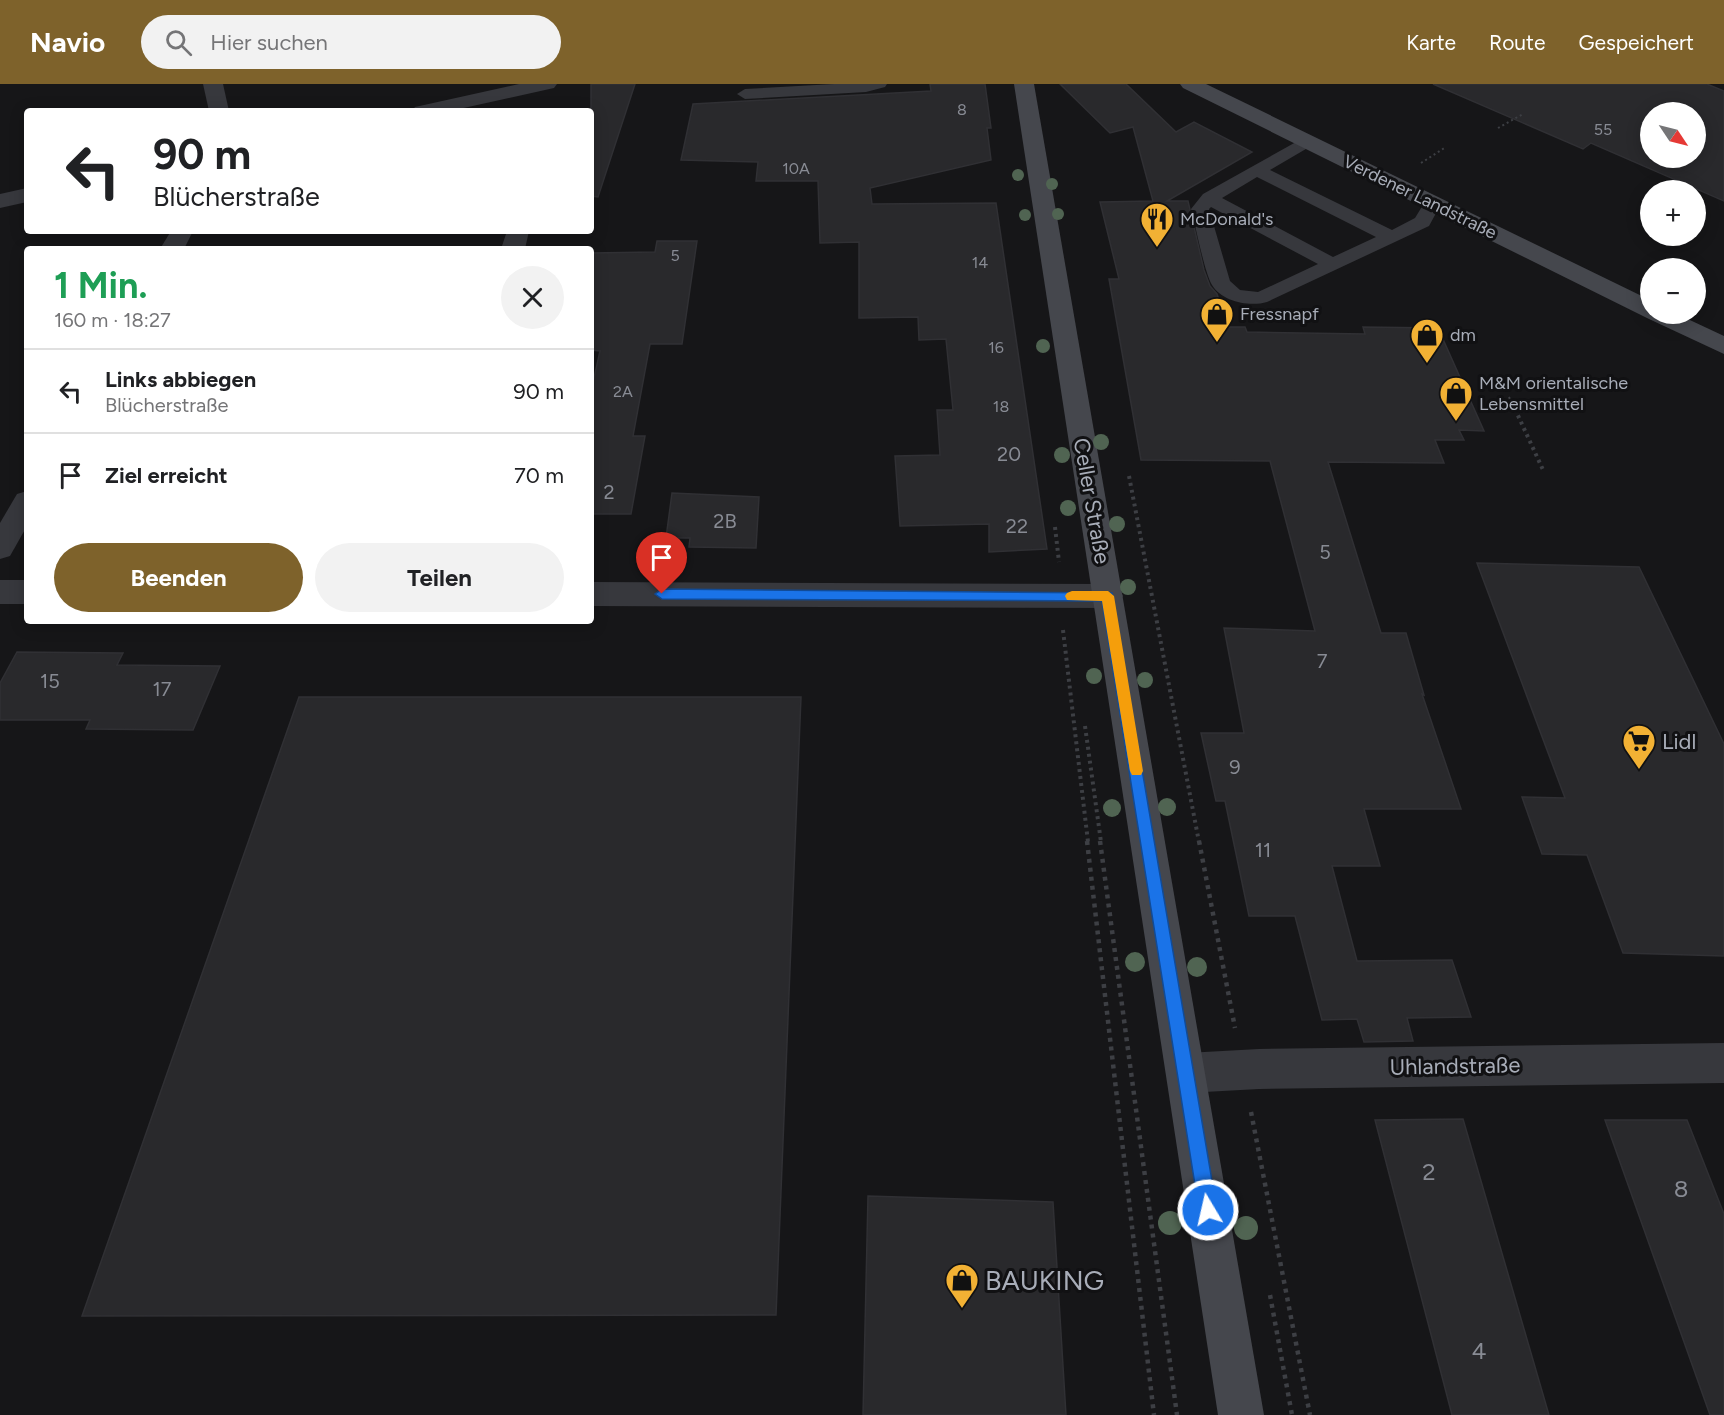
<!DOCTYPE html>
<html lang="de">
<head>
<meta charset="utf-8">
<style>
  body { margin:0; font-family:Figtree,sans-serif; background:#f2f2f2; color:#202124; height:100vh; display:flex; flex-direction:column; font-size:22px; white-space:nowrap }
  * { box-sizing:border-box; margin:0 }
  p { font-size:20px; color:#757577 }
  .icon { flex:none; width:33px; height:33px; fill:none; stroke:currentColor; stroke-width:2; stroke-linecap:round; stroke-linejoin:round }
  .map { position:relative; flex:1; overflow:hidden }
  .side { position:absolute; left:24px; top:162px; width:570px; height:378px; display:flex; flex-direction:column; background:#fff; border-radius:6px; box-shadow:0 3px 15px #0003 }
  .side>* { flex:none }
  .guide { position:absolute; left:24px; top:24px; width:570px; height:126px; border-radius:6px; box-shadow:0 3px 15px #0003; background:#fff; color:#202124; overflow:hidden }
  .needle { width:39px; rotate:125deg }
  .fabs { position:absolute; left:1640px; top:18px; display:grid; gap:12px }
  .fabs a { display:grid; place-items:center; width:66px; height:66px; border-radius:50%; background:#fff; box-shadow:0 3px 15px #0003; font-size:30px }
  .pin { position:absolute; display:grid; place-items:center; width:51px; height:51px; color:#fff; margin:-62px -26px; border-radius:50% 50% 50% 0; rotate:-45deg; box-shadow:0 0 6px #0007 }
  .pin .icon { rotate:45deg }
  .me { position:absolute; width:66px; margin:-33px; rotate:351deg; stroke-linejoin:round; filter:drop-shadow(0 0 4px #0008) }
  .turn { display:flex; align-items:center; gap:21px; height:126px; padding:0 30px; font-size:27px }
  .turn .icon { width:78px; height:78px; stroke-width:2.5 }
  .turn b { display:block; font-size:42px; line-height:51px }
  .round { display:grid; place-items:center; flex:none; width:63px; height:63px; border-radius:32px; background:#f2f2f2 }
  .head { display:flex; align-items:center; justify-content:space-between; height:102px; padding:0 30px }
  h1 { font-size:36px; font-weight:700; line-height:45px; color:#1e9e55 }
  .button { display:flex; gap:12px; margin-top:auto; padding:12px 30px }
  .button a { flex:1; height:69px; border-radius:36px; background:#7e622b; color:#fff; font-size:24px; font-weight:700; line-height:69px; text-align:center }
  .button a+a { background:#f2f2f2; color:#202124 }
  ul { padding:0; list-style:none }
  li { display:flex; align-items:center; gap:18px; height:84px; padding:0 30px; border-top:2px solid #e0e0e0 }
  li div { flex:1 }
  li b { display:block; font-size:22px }
  li em { font-style:normal }
  header { display:flex; align-items:center; gap:36px; box-sizing:border-box; height:84px; padding:0 30px; background:#7e622b; color:#fff }
  header strong { font-size:28px }
  nav { display:flex; gap:33px; margin-inline-start:auto; font-size:21px }
  .search { width:420px; height:54px; background:#f2f2f2; display:flex; align-items:center; gap:15px; box-sizing:border-box; padding:0 21px; border-radius:33px; color:#757577; font-size:22px }
  .map>svg:first-child { display:block }
</style>
</head>
<body>
<header>
<strong>Navio</strong>
<div class="search"><svg class="icon" aria-label="search" viewBox="0 0 24 24"><circle cx="10" cy="10" r="6"/><path d="M15 15l6 6"/></svg>Hier suchen</div>
<nav><a>Karte</a><a>Route</a><a>Gespeichert</a></nav>
</header>
<div class="map">
<svg width="1724" height="1331" viewBox="0 0 1724 1331">
  <rect width="100%" height="100%" fill="#161618"/>
  <g fill="#29292c" stroke="#303034" stroke-width="1.5" fill-rule="evenodd">
    <polygon points="591,0 635,0 598,113 591,112"/>
    <polygon points="930,0 985,0 991,44 987,44 991,76 870,104 872,120 996,119 1047,465 989,468 989,440 900,442 895,372 940,371 937,326 953,326 946,255 919,256 918,233 859,234 859,158 820,159 818,97 756,97 758,78 681,76 693,20 931,7"/>
    <polygon points="1060,0 1126,0 1176,48 1194,38 1252,68 1167,117 1188,117 1204,186 1210,202 1217,210 1228,243 1245,243 1247,248 1365,250 1363,243 1438,244 1484,347 1459,346 1464,356 1435,356 1444,379 1328,378 1381,549 1406,549 1424,611 1422,610 1461,725 1364,725 1380,782 1332,782 1357,877 1452,876 1471,933 1407,934 1413,957 1364,958 1357,935 1322,936 1295,832 1249,832 1225,717 1216,717 1201,649 1244,649 1224,544 1315,547 1270,377 1141,376 1109,195 1119,195 1100,118 1153,117 1133,43 1110,49"/>
    <path d="M1433 0H1707L1724 7V117L1591 59 1583 65ZM1650 28H1695V74H1650Z"/>
    <polygon points="657,157 697,157 682,260 650,260 633,352 645,352 631,430 591,430 591,307 600,267 591,266 591,169 655,168"/>
    <polygon points="672,409 759,413 756,464 689,463 690,454 666,454"/>
    <polygon points="1477,479 1639,483 1724,660 1724,872 1623,869 1587,771 1542,770 1522,713 1565,714"/>
    <polygon points="17,568 123,569 117,581 220,582 193,646 86,645 90,636 0,636 0,599"/>
    <polygon points="299,613 801,613 776,1231 82,1232"/>
    <polygon points="1463,1035 1549,1331 1452,1331 1375,1036"/>
    <polygon points="1605,1036 1687,1036 1724,1130 1724,1331 1710,1331"/>
    <polygon points="868,1112 1053,1118 1066,1331 863,1331"/>
  </g>
  <g fill="none" stroke-linecap="round" stroke-linejoin="round">
    <g stroke="#3d3f44" stroke-width="2" stroke-dasharray="2 3" stroke-linecap="butt">
      <polyline points="1498,44 1523,30"/>
      <polyline points="1421,79 1446,63"/>
      <polyline points="1509,313 1515,326"/>
    </g>
    <g stroke="#3d3f44" stroke-width="4" stroke-dasharray="3 4" stroke-linecap="butt">
      <polyline points="1515,325 1544,388"/>
      <polyline points="1129,392 1199,758"/>
      <polyline points="1055,443 1059,478"/>
      <polyline points="1063,546 1088,758"/>
      <polyline points="1085,642 1101,758"/>
    </g>
    <g stroke="#3d3f44" stroke-width="4.5" stroke-dasharray="4 5" stroke-linecap="butt">
      <polyline points="1087,757 1154,1331"/>
      <polyline points="1100,757 1177,1331"/>
      <polyline points="1199,757 1235,944"/>
      <polyline points="1251,1028 1310,1331"/>
      <polyline points="1270,1211 1292,1331"/>
    </g>
    <g fill="#37383d" fill-rule="evenodd">
      <polygon points="834,0 887,0 885,3 866,8 745,15 737,10 745,5"/>
      <path d="M1305 53 1311 54 1314 58 1311 62 1270 86 1392 146 1415 134 1426 116H1438L1441 120 1429 142 1267 218C1250 223 1222 218 1212 201 1204 187 1196 143 1191 125L1203 110ZM1257 93 1376 153 1333 173 1222 114ZM1211 123 1318 180 1258 208 1240 206 1230 197 1209 125Z"/>
    </g>
    <g fill="#37383d" fill-rule="evenodd">
      <polygon points="203,0 223,0 229,27 209,27"/>
      <polygon points="519,0 557,0 554,4 450,27 412,27 415,23"/>
      <polygon points="27,104 27,118 0,124 0,110"/>
      <polygon points="171,147 193,147 184,165 160,165"/>
      <polygon points="507,147 529,147 525,165 501,165"/>
      <polygon points="27,407 27,442 10,472 0,475 0,439 17,410"/>
      <rect x="0" y="496" width="27" height="24"/>
      <polygon points="591,498 1108,500 1119,504 1123,512 1119,520 1108,524 591,522"/>
      <polygon points="1724,959 1724,999 1259,1005 1186,1009 1172,1003 1166,989 1172,975 1186,969 1259,965"/>
    </g>
    <g fill="#45474d" fill-rule="evenodd">
      <polygon points="1014,0 1034,0 1264,1331 1218,1331"/>
      <polygon points="1180,0 1206,0 1650,216 1650,230 1677,230 1724,252 1724,270 1649,235 1183,4"/>
    </g>
  </g>
  <g fill="#506452">
    <circle cx="1018" cy="91" r="6"/>
    <circle cx="1052" cy="100" r="6"/>
    <circle cx="1058" cy="130" r="6"/>
    <circle cx="1025" cy="131" r="6"/>
    <circle cx="1043" cy="262" r="7"/>
    <circle cx="1101" cy="358" r="8"/>
    <circle cx="1062" cy="371" r="8"/>
    <circle cx="1068" cy="424" r="8"/>
    <circle cx="1117" cy="440" r="8"/>
    <circle cx="1128" cy="503" r="8"/>
    <circle cx="1094" cy="592" r="8"/>
    <circle cx="1145" cy="596" r="8"/>
    <circle cx="1167" cy="723" r="9"/>
    <circle cx="1112" cy="724" r="9"/>
    <circle cx="1135" cy="878" r="10"/>
    <circle cx="1197" cy="883" r="10"/>
    <circle cx="1170" cy="1139" r="12"/>
    <circle cx="1246" cy="1144" r="12"/>
  </g>
  <polygon fill="#1a73e8" stroke="#114b97" stroke-width="1.5" points="662,505 1112,509 1217,1126 1214,1132 1208,1134 1202,1132 1199,1126 1102,517 662,515 655,510"/>
  <polygon fill="#f59e0b" points="1072,507 1108,507 1114,512 1143,687 1141,691 1132,691 1130,687 1102,517 1067,516 1065,512 1067,509"/>
  <defs>
    <symbol id="restaurant-pin" viewBox="-11 -11 22 30"><path d="M0 17L-7.5 6A9.5 9.5 0 1 1 7.5 6Z" fill="#f2b134" stroke="#111113"/><path d="M-5-6h1v4h1v-4h1v4h1v-4h1v5L-1.5 .5V6h-2V.5L-5-1ZM5-6V6H3V1.5H1.5Q1.5-4 5-6Z" fill="#111"/></symbol>
    <symbol id="shop-pin" viewBox="-11 -11 22 30"><path d="M0 17L-7.5 6A9.5 9.5 0 1 1 7.5 6Z" fill="#f2b134" stroke="#111113"/><path d="M-5-2.5h2.3a2.7 3.5 0 0 1 5.4 0H5L5.5 6h-11ZM-1.5-2.5h3a1.5 2.3 0 0 0-3 0Z" fill="#111"/></symbol>
    <symbol id="supermarket-pin" viewBox="-11 -11 22 30"><path d="M0 17L-7.5 6A9.5 9.5 0 1 1 7.5 6Z" fill="#f2b134" stroke="#111113"/><path d="M-6-5.5h2.5l.6 2H6L4.5 2H-2.5L-4.4-4H-6ZM-1.5 3.2a1.3 1.3 0 1 0 .1 0ZM3 3.2a1.3 1.3 0 1 0 .1 0Z" fill="#111"/></symbol>
  </defs>
  <g fill-rule="evenodd">
    <use href="#restaurant-pin" x="1138" y="116" width="38" height="52"/>
    <use href="#shop-pin" x="1198" y="211" width="38" height="52"/>
    <use href="#shop-pin" x="1408" y="232" width="38" height="52"/>
    <use href="#shop-pin" x="1437" y="290" width="38" height="52"/>
    <use href="#supermarket-pin" x="1620" y="638" width="38" height="52"/>
    <use href="#shop-pin" x="943" y="1177" width="38" height="52"/>
  </g>
  <g text-anchor="middle" dominant-baseline="central" stroke-width="6" stroke-linejoin="round" paint-order="stroke">
    <g font-size="16" fill="#888b94">
      <text x="962" y="25">8</text>
      <text x="1603" y="45">55</text>
      <text x="796" y="84">10A</text>
      <text x="675" y="171">5</text>
      <text x="980" y="178">14</text>
      <text x="996" y="263">16</text>
      <text x="623" y="307">2A</text>
      <text x="1001" y="322">18</text>
    </g>
    <g font-size="18" fill="#a8adb8" stroke="#111113">
      <text transform="translate(1420 113) rotate(26)">Verdener Landstraße</text>
    </g>
    <g font-size="18" fill="#a8adb8" stroke="#111113" text-anchor="start">
      <text x="1180" y="135">McDonald's</text>
      <text x="1240" y="230">Fressnapf</text>
      <text x="1450" y="251">dm</text>
      <text x="1479" y="299">M&amp;M orientalische<tspan x="1479" dy="21">Lebensmittel</tspan></text>
    </g>
    <g font-size="20" fill="#888b94">
      <text x="1009" y="370">20</text>
      <text x="609" y="408">2</text>
      <text x="725" y="437">2B</text>
      <text x="1017" y="442">22</text>
      <text x="1325" y="468">5</text>
      <text x="1322" y="577">7</text>
      <text x="50" y="597">15</text>
      <text x="162" y="605">17</text>
      <text x="1235" y="683">9</text>
      <text x="1263" y="766">11</text>
    </g>
    <g font-size="22" fill="#a8adb8" stroke="#111113">
      <text transform="translate(1092 417) rotate(80)">Celler Straße</text>
      <text transform="translate(1455 982) rotate(-1)">Uhlandstraße</text>
    </g>
    <g font-size="22" fill="#a8adb8" stroke="#111113" text-anchor="start">
      <text x="1662" y="657">Lidl</text>
    </g>
    <g font-size="24" fill="#888b94">
      <text x="1429" y="1087">2</text>
      <text x="1681" y="1104">8</text>
      <text x="1479" y="1266">4</text>
    </g>
    <g font-size="27" fill="#a8adb8" stroke="#111113" text-anchor="start">
      <text x="985" y="1196">BAUKING</text>
    </g>
  </g>
</svg>
<div class="fabs">
<a><svg class="needle" viewBox="-14 -14 28 28"><path d="M0-13l5 13h-10z" fill="#e53935"/><path d="M0 13l5-13h-10z" fill="#757577"/></svg></a>
<a>+</a>
<a>−</a>
</div>
<div class="pin" style="left:662px;top:510px;background:#d93025"><svg class="icon" aria-label="arrive" viewBox="0 0 24 24"><path d="M6 21V4h12l-3 4 3 4H6"/></svg></div>
<svg class="me" style="left:1208px;top:1126px" viewBox="-20 -20 40 40"><circle r="17" fill="#1a73e8" stroke="#fff" stroke-width="3"/><path d="M0-11L8 9 0 5-8 9z" fill="#fff"/></svg>
<div class="guide">
<div class="turn"><svg class="icon" aria-label="left" viewBox="0 0 24 24"><path d="M17 20v-9H6M10 6l-5 5 5 5"/></svg><div><b>90 m</b>Blücherstraße</div></div>
</div>
<section class="side">
<div class="head"><div><h1>1 Min.</h1><p>160 m · 18:27</p></div><a class="round"><svg class="icon" aria-label="close" viewBox="0 0 24 24"><path d="M6 6l12 12M18 6L6 18"/></svg></a></div>
<ul>
<li><svg class="icon" aria-label="left" viewBox="0 0 24 24"><path d="M17 20v-9H6M10 6l-5 5 5 5"/></svg><div><b>Links abbiegen</b><p>Blücherstraße</p></div><em>90 m</em></li>
<li><svg class="icon" aria-label="arrive" viewBox="0 0 24 24"><path d="M6 21V4h12l-3 4 3 4H6"/></svg><div><b>Ziel erreicht</b></div><em>70 m</em></li>
</ul>
<div class="button"><a>Beenden</a><a>Teilen</a></div>
</section>
</div>
</body>
</html>
